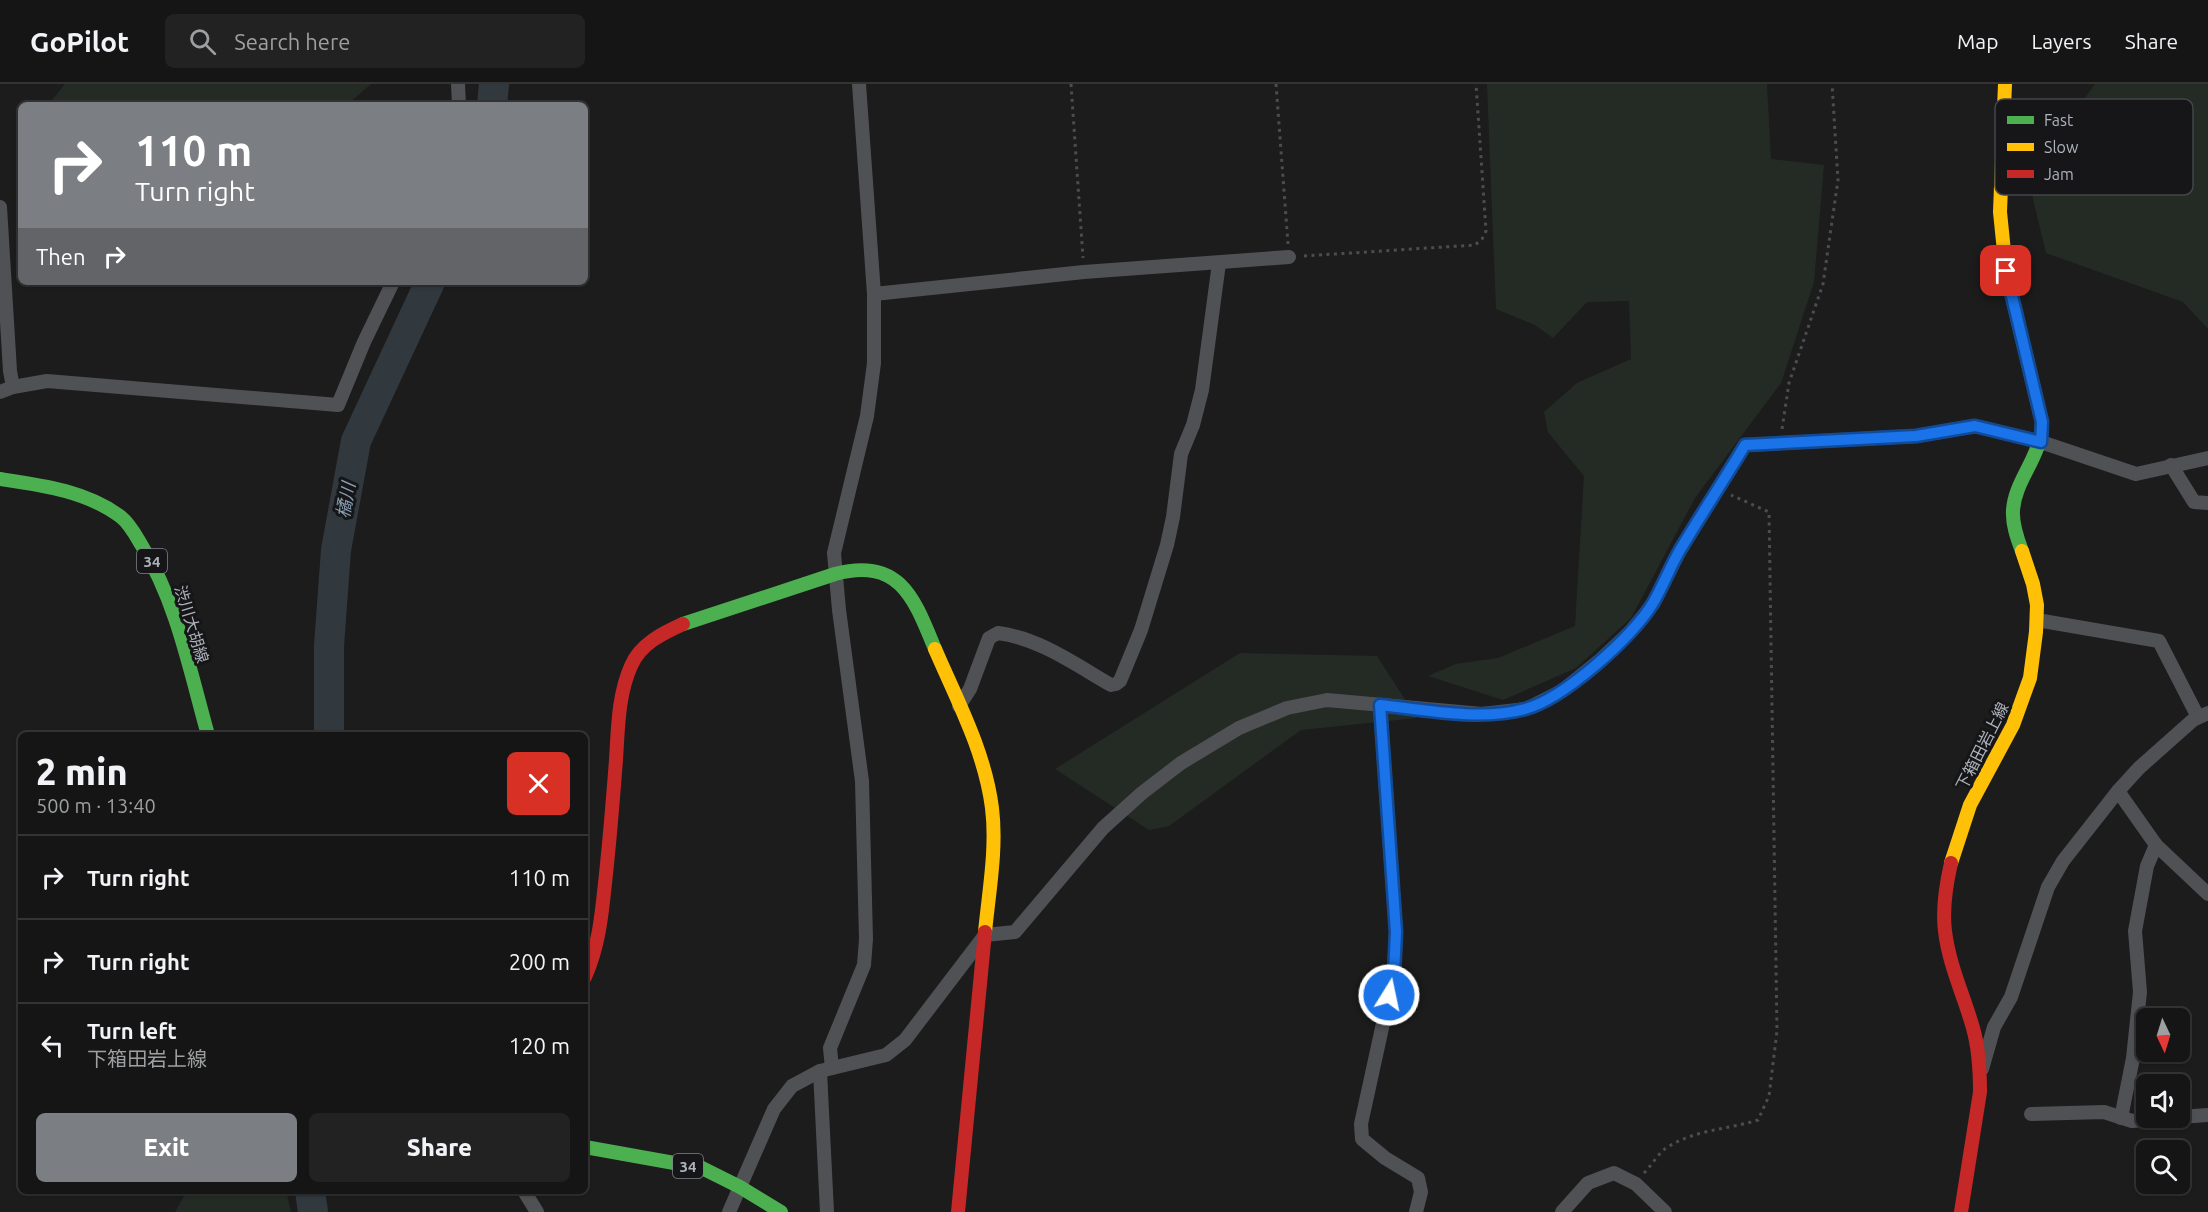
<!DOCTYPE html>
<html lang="en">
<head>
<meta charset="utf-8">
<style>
  body { margin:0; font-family:Ubuntu,"Noto Sans JP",sans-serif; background:#222; color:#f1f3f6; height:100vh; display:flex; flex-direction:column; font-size:22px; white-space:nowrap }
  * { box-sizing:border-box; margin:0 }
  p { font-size:20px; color:#9d9fa0 }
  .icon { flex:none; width:33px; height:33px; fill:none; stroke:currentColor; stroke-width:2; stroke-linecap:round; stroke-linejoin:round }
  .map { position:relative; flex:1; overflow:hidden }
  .side { position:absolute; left:18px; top:648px; width:570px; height:462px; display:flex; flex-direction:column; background:#151515; border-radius:9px; box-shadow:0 2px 4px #0004,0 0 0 2px #343434 }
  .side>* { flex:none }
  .banner { position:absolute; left:18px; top:18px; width:570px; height:183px; border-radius:9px; box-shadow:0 2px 4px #0004,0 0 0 2px #343434; background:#7b7e83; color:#fff; overflow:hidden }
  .needle { width:39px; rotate:176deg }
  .controls { position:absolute; left:2136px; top:924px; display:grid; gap:12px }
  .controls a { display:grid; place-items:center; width:54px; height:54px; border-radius:9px; background:#151515; box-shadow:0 2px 4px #0004,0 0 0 2px #343434; font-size:30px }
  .pin { position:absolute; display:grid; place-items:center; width:51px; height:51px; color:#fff; margin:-26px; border-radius:12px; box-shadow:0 3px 9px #0006 }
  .me { position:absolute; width:66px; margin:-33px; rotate:10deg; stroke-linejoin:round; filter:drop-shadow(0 0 4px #0008) }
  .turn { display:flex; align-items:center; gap:21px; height:126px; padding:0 18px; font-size:27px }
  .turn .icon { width:78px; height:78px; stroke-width:2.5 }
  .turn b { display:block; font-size:42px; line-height:51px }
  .then { display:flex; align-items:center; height:57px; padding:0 18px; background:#0003; gap:12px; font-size:22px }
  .round { display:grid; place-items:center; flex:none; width:63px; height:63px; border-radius:9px; background:#222 }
  .head { display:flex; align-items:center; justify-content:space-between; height:102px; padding:0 18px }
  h1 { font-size:36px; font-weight:800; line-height:45px }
  .action { display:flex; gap:12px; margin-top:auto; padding:12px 18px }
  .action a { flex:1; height:69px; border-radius:9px; background:#7b7e83; color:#fff; font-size:24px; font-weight:800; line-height:69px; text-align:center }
  .action a+a { background:#222; color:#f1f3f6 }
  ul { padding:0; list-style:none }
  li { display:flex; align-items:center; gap:18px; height:84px; padding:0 18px; border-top:2px solid #343434 }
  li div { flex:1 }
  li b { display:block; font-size:22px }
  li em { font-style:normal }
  header { display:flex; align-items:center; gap:36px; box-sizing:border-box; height:84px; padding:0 30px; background:#151515; border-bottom:2px solid #343434 }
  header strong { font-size:28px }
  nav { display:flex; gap:33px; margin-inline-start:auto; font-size:21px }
  .search { width:420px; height:54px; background:#222; display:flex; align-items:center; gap:15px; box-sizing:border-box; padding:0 21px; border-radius:9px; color:#9d9fa0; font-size:22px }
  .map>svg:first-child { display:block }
</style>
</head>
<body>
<header>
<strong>GoPilot</strong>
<div class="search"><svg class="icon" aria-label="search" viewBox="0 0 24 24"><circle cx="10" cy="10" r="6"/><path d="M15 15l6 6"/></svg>Search here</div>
<nav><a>Map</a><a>Layers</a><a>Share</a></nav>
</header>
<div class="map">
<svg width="2208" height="1128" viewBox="0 0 2208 1128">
  <rect width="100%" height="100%" fill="#1c1c1c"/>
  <g fill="#242b25">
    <polygon points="65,0 371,0 347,21 48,21"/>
    <polygon points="1487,0 1767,0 1771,75 1824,81 1814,198 1781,299 1695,414 1631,534 1576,584 1503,616 1428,592 1456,580 1498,574 1575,542 1584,392 1548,348 1544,328 1577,299 1631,275 1629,217 1587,218 1553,254 1535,241 1496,225"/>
    <polygon points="2095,0 2208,0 2208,245 2183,218 2046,169 2028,94"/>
    <polygon points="1240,569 1377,572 1417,634 1301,646 1169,742 1149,746 1055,685"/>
    <polygon points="187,1107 286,1107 291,1128 175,1128"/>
  </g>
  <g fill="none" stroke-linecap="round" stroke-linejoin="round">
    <g stroke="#31393f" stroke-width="30">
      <polyline points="492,21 494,0"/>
      <polyline points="329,651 329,562 336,466 356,357 430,198"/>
      <polyline points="310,1107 313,1128"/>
    </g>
    <g stroke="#4c4d4f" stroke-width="3" stroke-dasharray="3 4.5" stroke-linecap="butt">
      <polyline points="1071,0 1083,174"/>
      <polyline points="1276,0 1288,160"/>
      <polyline points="1304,172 1475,161 1482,155 1486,147 1476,0"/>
      <polyline points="1782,345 1789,299 1823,200 1828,165 1838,96 1832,0"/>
      <path d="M1644 1089C1651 1082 1658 1070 1666 1064 1696 1045 1726 1046 1758 1036L1769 1012 1777 947 1769 428 1731 411"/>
    </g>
    <g stroke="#505154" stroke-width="14">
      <polyline points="458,0 459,21"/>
      <polyline points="0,123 10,287 13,303"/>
      <polyline points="874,210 1084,188 1289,173"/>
      <polyline points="0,308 13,303 47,297 338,321 364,258 393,198"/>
      <polyline points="2171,381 2194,418 2208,419"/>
      <polyline points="2037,536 2159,557 2198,633"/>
      <polyline points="1380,621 1396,848 1394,889 1361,1040 1362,1055 1385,1074 1418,1094 1421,1108 1416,1128"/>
      <path d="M959 622 970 605 989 554 998 549C1039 554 1076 581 1111 601L1116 600 1120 597 1141 546 1167 461 1173 433 1181 370 1193 341 1202 306 1219 179"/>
      <polyline points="2118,707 2156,761 2208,810"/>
      <polyline points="832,984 830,964 864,881 866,855 862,697 839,526 834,469 867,332 874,279 874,210 859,0"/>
      <polyline points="1982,985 1994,943 2011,913 2048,803 2063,777 2118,707 2139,684 2193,636 2208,629"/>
      <polyline points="820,987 827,1128"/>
      <polyline points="2031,1030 2104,1028 2132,1037 2175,1034"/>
      <polyline points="2180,1033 2208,1031"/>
      <polyline points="2121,1034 2133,974 2140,908 2135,847 2147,782 2156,761"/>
      <polyline points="524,1107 537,1128"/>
      <polyline points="729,1128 774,1025 792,1002 820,987 886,971 905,956 985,851 1015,848 1103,744 1142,709 1181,679 1239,644 1287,624 1327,616 1482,630 1526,625 1562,607 1599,577 1631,547 1653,520 1679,468 1745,361 1916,352 1975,342 2041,358 2136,390 2208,374"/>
      <polyline points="1562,1128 1588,1099 1614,1089 1636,1100 1665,1128"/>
    </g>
    <g stroke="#4caf50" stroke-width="14">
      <path d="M2006 187 2042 338C2042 373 2015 395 2013 426 2012 440 2017 454 2022 467"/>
      <path d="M0 395C41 401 87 407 121 433 130 440 136 452 142 462 177 519 190 587 208 651"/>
      <path d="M683 540 835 490C900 473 914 514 935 565"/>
      <polyline points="585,1063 702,1084 740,1103 781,1128"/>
    </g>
    <g stroke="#ffc107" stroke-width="14">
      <polyline points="2005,0 2000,128 2006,187"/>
      <path d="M935 565C957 616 985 668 992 724 997 764 989 807 985 848"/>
      <polyline points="1951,779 1970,721 2013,641 2030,594 2036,548 2037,521 2033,500 2022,467"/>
    </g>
    <g stroke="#c62828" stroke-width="14">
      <path d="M1951 779C1946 801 1942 824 1945 847 1949 881 1964 912 1973 944 1979 965 1980 986 1980 1008L1961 1128"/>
      <path d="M585 893C600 860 602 826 606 790 610 752 613 715 616 676 618 645 618 611 631 582 640 560 663 549 683 540"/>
      <polyline points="958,1128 985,848"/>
    </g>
  </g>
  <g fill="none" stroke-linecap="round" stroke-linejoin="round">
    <defs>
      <path id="route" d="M1389 911 1394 889 1396 848 1380 621C1425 626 1481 637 1525 625 1563 615 1633 553 1653 519 1663 502 1670 483 1680 466 1701 431 1724 396 1745 361L1916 352 1975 342 2041 358 2042 338 2006 187"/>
    </defs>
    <use href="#route" stroke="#114b97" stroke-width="15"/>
    <use href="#route" stroke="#1a73e8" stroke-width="10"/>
  </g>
  <g text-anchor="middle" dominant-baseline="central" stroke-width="6" stroke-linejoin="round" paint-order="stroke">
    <g fill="#161618" stroke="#80838a" stroke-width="1.5">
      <rect x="137" y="465" width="30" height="24" rx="4.5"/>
      <rect x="673" y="1070" width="30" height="24" rx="4.5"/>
    </g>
    <g font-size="15" font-weight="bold" fill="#aeb2bb">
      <text x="152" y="477">34</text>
      <text x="688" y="1082">34</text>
    </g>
    <g font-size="16" fill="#aeb2bb" stroke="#161618">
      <text transform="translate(192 540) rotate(73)">渋川大胡線</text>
      <text transform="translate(1982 662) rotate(-63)">下箱田岩上線</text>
    </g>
    <g font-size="18" font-style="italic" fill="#899fb3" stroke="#161618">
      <text transform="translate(345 416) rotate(-80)">橘川</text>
    </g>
  </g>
  <rect x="1995" y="15" width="198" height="96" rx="9" fill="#161618" stroke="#444549" stroke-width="1.5"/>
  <rect x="2007" y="32" width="27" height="8" fill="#4caf50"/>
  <rect x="2007" y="59" width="27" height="8" fill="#ffc107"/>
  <rect x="2007" y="86" width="27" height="8" fill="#c62828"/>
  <g font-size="16" fill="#aeb2bb">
    <text x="2044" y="42">Fast</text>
    <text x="2044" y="69">Slow</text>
    <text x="2044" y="96">Jam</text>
  </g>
</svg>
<div class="controls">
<a><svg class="needle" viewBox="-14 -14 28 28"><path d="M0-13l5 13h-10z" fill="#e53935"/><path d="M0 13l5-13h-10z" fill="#9d9fa0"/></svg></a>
<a><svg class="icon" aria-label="sound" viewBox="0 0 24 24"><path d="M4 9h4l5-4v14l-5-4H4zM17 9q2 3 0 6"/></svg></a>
<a><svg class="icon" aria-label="search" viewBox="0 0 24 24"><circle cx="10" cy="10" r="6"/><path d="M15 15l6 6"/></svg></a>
</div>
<div class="pin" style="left:2006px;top:187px;background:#d93025"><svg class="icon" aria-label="arrive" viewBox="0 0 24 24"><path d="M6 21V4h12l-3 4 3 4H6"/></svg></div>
<svg class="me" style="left:1389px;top:911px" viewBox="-20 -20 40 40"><circle r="17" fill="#1a73e8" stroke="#fff" stroke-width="3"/><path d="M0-11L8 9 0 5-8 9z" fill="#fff"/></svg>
<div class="banner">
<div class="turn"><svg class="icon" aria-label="right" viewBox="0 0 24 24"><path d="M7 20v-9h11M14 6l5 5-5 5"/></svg><div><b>110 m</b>Turn right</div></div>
<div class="then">Then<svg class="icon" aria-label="right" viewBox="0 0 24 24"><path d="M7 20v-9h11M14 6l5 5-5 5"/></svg></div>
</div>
<section class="side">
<div class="head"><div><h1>2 min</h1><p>500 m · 13:40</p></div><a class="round" style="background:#d93025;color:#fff"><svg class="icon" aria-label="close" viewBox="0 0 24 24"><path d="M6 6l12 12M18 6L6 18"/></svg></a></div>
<ul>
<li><svg class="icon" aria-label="right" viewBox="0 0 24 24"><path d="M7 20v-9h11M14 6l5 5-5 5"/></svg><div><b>Turn right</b></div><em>110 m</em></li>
<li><svg class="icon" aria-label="right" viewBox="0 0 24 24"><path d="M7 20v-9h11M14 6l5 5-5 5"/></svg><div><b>Turn right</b></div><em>200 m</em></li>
<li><svg class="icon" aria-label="left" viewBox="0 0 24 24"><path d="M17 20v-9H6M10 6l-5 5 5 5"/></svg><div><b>Turn left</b><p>下箱田岩上線</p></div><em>120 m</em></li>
</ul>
<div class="action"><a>Exit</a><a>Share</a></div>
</section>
</div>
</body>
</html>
